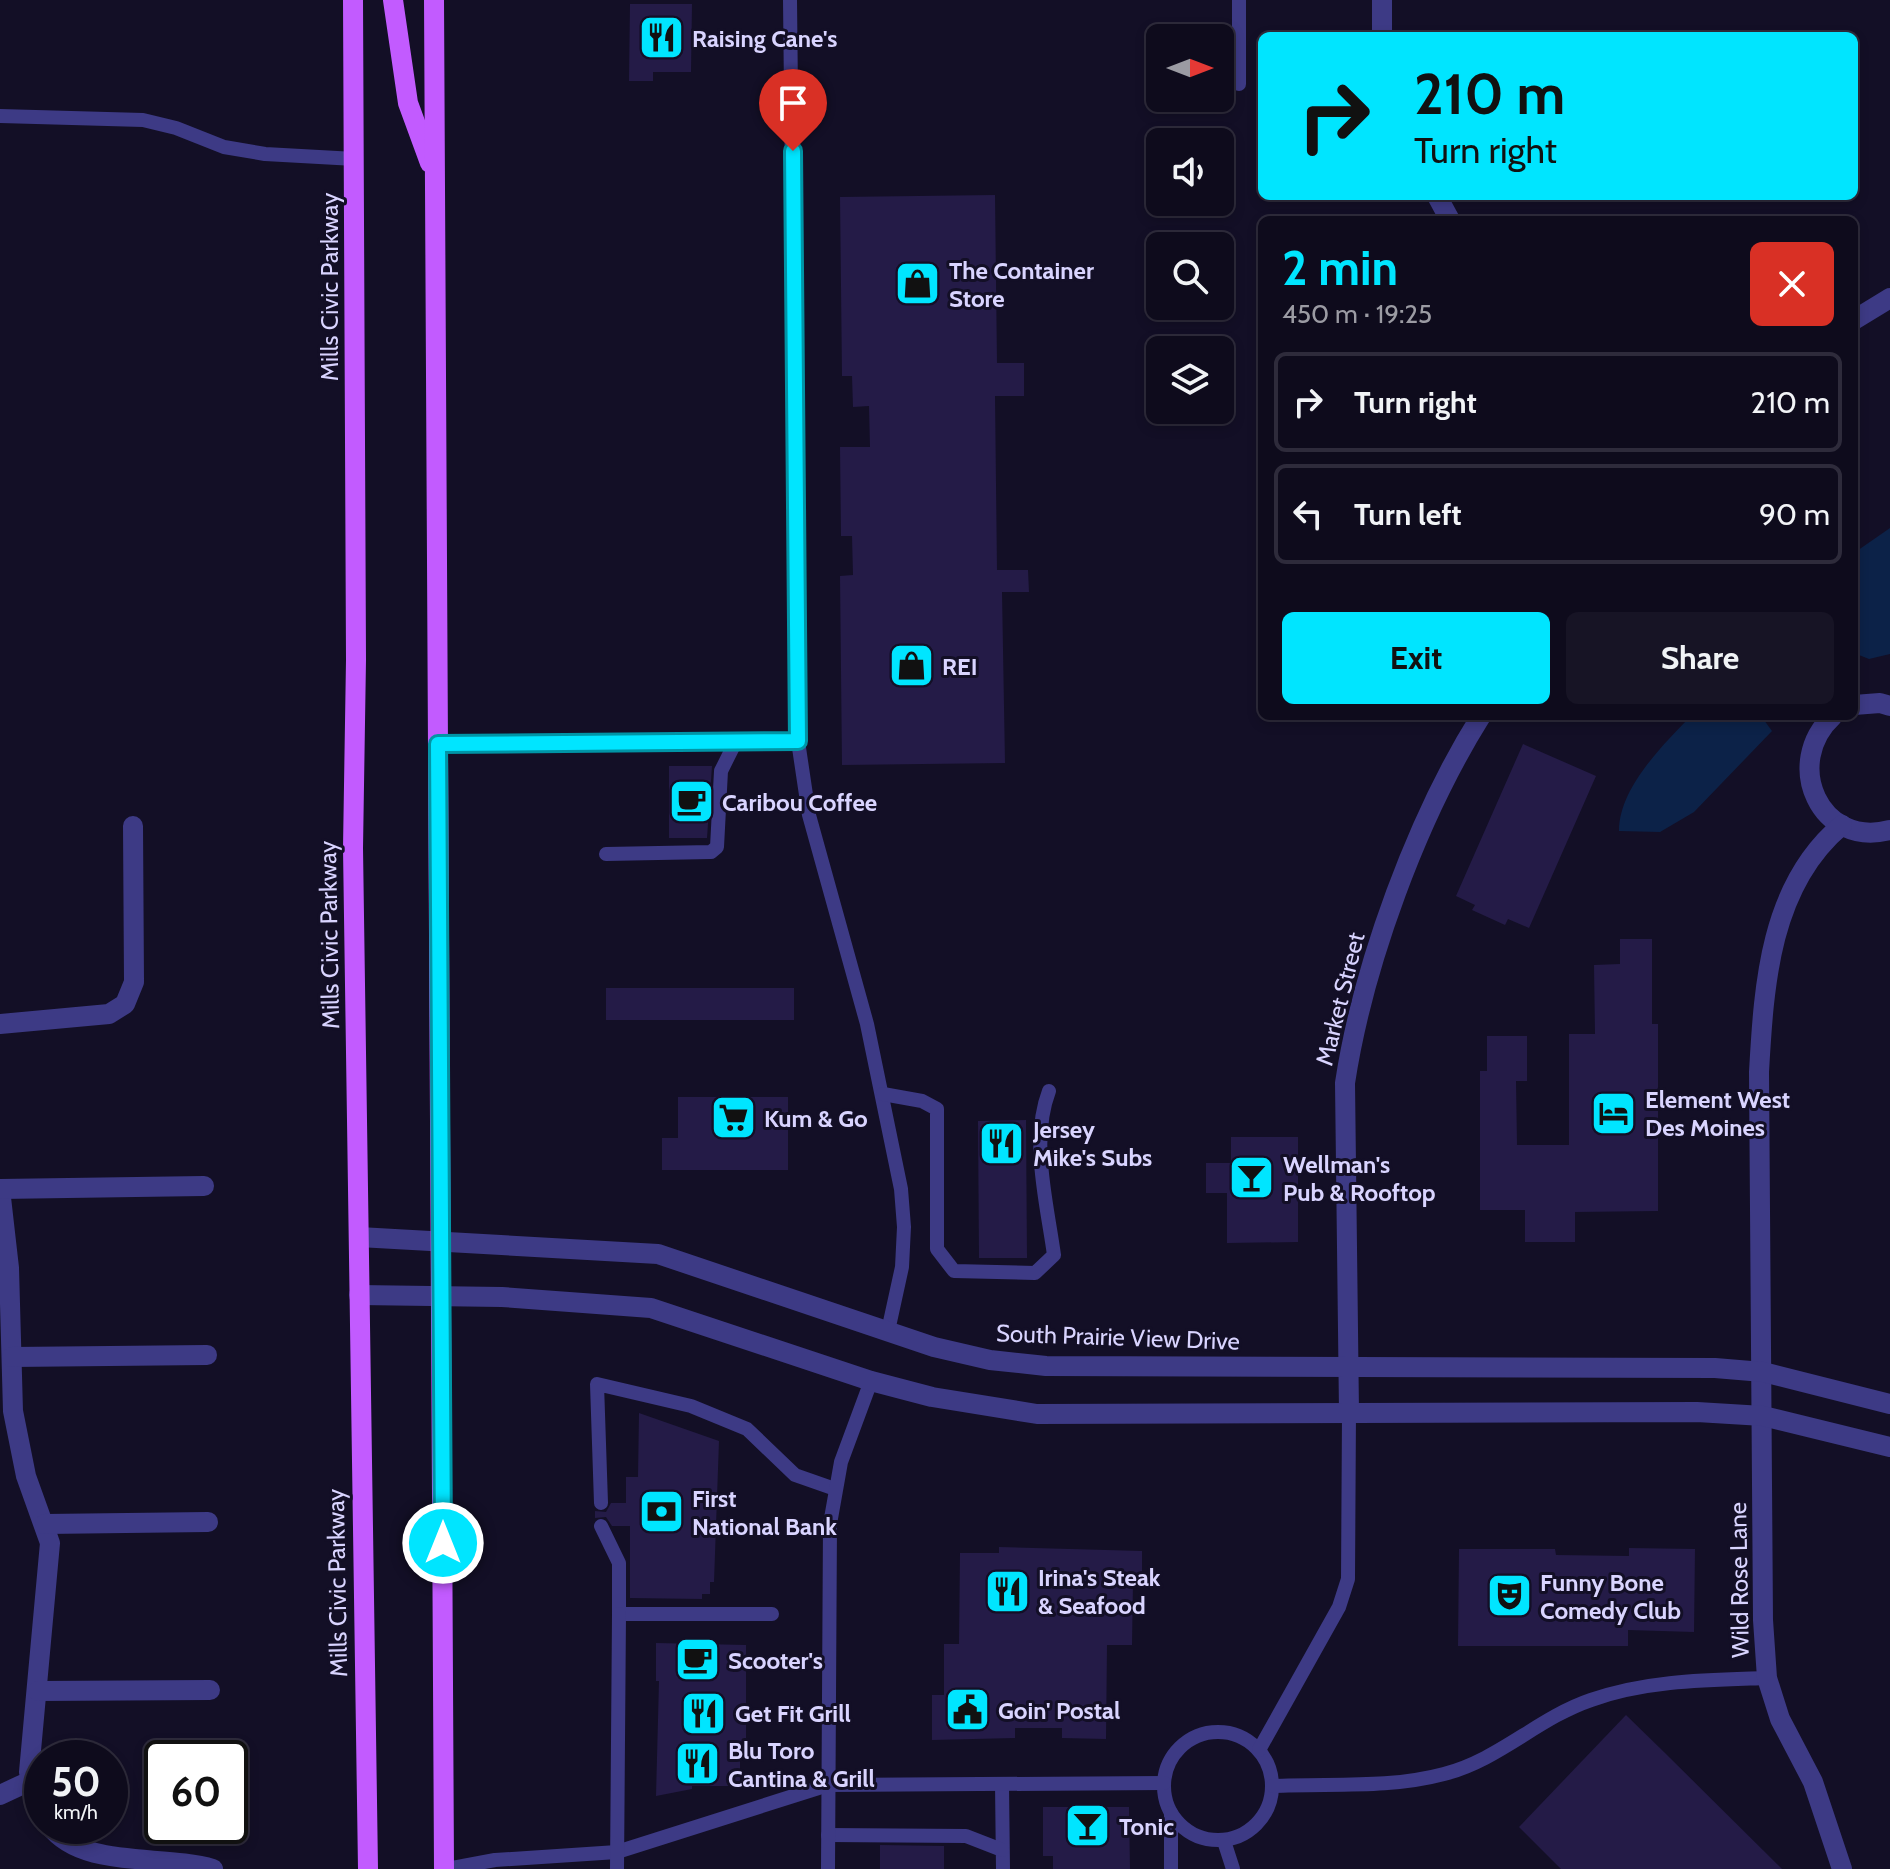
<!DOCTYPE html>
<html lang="en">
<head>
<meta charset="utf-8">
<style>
  body { margin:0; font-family:Cabin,sans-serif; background:#171425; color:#f1f3f6; height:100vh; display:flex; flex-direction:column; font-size:30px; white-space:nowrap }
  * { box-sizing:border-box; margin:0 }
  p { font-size:26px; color:#9b9ba3 }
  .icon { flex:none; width:44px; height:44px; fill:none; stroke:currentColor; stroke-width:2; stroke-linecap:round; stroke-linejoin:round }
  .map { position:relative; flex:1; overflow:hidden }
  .side { position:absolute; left:1258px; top:216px; width:600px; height:504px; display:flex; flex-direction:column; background:#0e0b1c; border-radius:12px; box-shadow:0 4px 12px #0003,0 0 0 2px #2e2b3b }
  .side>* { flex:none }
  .top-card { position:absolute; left:1258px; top:32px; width:600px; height:168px; border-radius:12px; box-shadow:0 4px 12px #0003,0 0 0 2px #2e2b3b; background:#00e5ff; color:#111; overflow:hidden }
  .needle { width:52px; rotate:90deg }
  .buttons { position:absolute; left:1146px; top:24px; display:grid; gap:16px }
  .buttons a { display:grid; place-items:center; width:88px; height:88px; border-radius:12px; background:#0e0b1c; box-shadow:0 4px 12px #0003,0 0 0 2px #2e2b3b; font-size:40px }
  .speed { position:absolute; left:24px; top:1740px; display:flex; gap:16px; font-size:40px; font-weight:700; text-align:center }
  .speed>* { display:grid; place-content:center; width:104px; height:104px; border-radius:50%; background:#0e0b1c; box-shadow:0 4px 12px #0003,0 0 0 2px #2e2b3b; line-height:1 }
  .speed small { font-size:20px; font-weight:400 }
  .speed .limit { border:4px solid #111; border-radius:12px; background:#fff; color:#111 }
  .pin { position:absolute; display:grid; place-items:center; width:68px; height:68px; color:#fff; margin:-82px -34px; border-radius:50% 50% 50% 0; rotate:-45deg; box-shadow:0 0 8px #0007 }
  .pin .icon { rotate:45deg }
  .me { position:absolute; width:88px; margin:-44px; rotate:0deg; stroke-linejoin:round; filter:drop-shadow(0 0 6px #0008) }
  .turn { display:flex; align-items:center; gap:28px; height:168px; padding:0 24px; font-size:36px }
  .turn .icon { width:104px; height:104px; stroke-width:2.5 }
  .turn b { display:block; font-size:56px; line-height:68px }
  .round { display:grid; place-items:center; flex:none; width:84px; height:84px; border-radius:12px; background:#171425 }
  .headline { display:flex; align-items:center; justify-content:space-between; height:136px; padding:0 24px }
  h1 { font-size:48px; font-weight:700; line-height:60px; color:#00e5ff }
  .primary-button { display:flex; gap:16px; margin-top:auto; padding:16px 24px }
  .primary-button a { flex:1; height:92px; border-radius:12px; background:#00e5ff; color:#111; font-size:32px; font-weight:700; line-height:92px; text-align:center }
  .primary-button a+a { background:#171425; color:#f1f3f6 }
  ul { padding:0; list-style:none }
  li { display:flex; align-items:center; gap:24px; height:100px; margin:0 16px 12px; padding:0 8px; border:4px solid #2e2b3b; border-radius:12px }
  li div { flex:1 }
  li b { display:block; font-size:30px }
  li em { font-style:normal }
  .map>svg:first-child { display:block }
</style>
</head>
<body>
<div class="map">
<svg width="1890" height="1869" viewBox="0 0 1890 1869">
  <rect width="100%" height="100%" fill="#130f26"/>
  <g fill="#0c2248">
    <polygon points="1890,528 1890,654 1869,659 1854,653 1854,553"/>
    <path d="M1691 716H1761L1772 731 1694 812 1660 832 1619 831C1619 788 1662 746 1691 716Z"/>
  </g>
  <g fill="#241b47">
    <polygon points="630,4 692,4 691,72 653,72 653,81 629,81"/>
    <polygon points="995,195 997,363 1024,363 1024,396 995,396 997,570 1028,570 1029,592 1002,592 1005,763 842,765 840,576 853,575 852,536 841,536 840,447 870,447 869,406 853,407 852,376 842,376 840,197"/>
    <polygon points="1523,744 1596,776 1529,928 1508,919 1505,925 1472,910 1475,905 1456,896"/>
    <polygon points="669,766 712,766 707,838 669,838"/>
    <polygon points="1620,939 1652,939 1652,1024 1658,1024 1658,1211 1575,1212 1575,1242 1525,1242 1525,1210 1480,1210 1480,1071 1487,1071 1487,1036 1527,1036 1527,1081 1516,1081 1517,1145 1569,1145 1569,1034 1595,1034 1594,965 1620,964"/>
    <rect x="606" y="988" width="188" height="32"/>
    <polygon points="678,1097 788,1097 788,1170 662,1170 662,1138 678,1138"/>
    <polygon points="1026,1120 1027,1258 979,1258 978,1121"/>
    <polygon points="1231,1137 1298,1137 1298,1242 1227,1243 1227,1193 1206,1193 1206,1163 1231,1163"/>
    <polygon points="639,1413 719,1441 714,1582 710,1582 710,1594 702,1594 702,1599 630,1598 630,1526 612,1526 606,1517 595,1518 595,1511 606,1512 611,1503 626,1503 626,1477 638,1477"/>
    <polygon points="999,1547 1142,1551 1142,1582 1133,1582 1132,1645 1107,1645 1106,1739 1062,1738 1062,1728 1015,1728 1015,1738 932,1740 932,1695 944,1695 944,1644 959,1644 960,1553 999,1553"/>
    <polygon points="1629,1548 1695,1549 1694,1632 1628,1630 1628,1646 1458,1646 1459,1549 1555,1549 1556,1555 1629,1556"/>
    <polygon points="656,1643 746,1645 746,1747 740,1747 740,1786 692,1786 692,1789 656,1796 659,1681 656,1681"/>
    <polygon points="1626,1715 1666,1754 1782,1869 1561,1869 1519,1827"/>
    <polygon points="1043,1807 1129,1807 1130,1869 1053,1869 1053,1856 1043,1856"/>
    <polygon points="880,1845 944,1846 944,1869 880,1869"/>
  </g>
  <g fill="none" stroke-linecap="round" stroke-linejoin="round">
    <g stroke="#3d3a85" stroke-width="14">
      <polyline points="790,0 798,741 809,815 867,1024 901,1189 904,1227 902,1267 888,1331"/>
      <polyline points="1239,0 1239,84"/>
      <polyline points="0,116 143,120 176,128 224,147 265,154 355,159"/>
      <polyline points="438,744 798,741"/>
      <polyline points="606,854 711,852 717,847 721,771 736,741"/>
      <path d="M883 1094 922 1101 937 1109V1249L954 1271 1035 1273 1054 1255C1047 1203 1030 1141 1049 1091"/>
      <polyline points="601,1503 597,1384 691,1406 747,1429 795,1475 835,1489"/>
      <polyline points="601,1526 619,1563 619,1614 772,1614"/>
      <circle cx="1218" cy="1786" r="54"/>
      <polyline points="1259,1750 1339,1607 1348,1579 1349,1412"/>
      <polyline points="1002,1784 1003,1869"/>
      <path d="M1273 1786C1330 1783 1388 1789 1444 1774 1499 1760 1538 1718 1591 1700 1647 1680 1709 1680 1767 1678"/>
      <polyline points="1171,1813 1171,1869"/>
      <polyline points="828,1835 966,1836 1002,1850"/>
      <polyline points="1224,1841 1233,1869"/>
      <polyline points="447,1869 495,1860 617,1852 828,1785 1164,1783"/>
      <polyline points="617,1869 619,1614"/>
      <polyline points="828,1869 830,1524 841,1462 871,1381"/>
    </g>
    <g stroke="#3d3a85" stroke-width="20">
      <polyline points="1382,36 1382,0"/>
      <polyline points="1437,196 1450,220"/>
      <polyline points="1854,320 1890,298"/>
      <polyline points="1854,705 1880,703 1890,706"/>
      <path d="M1833 716C1782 763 1820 849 1890 830"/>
      <polyline points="0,1024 109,1014 125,1004 134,982 133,826"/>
      <polyline points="0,1189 9,1268 13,1411 26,1476 50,1543 29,1772 42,1812"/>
      <polyline points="0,1189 204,1186"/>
      <polyline points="12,1357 207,1355"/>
      <path d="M1349 1412 1345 1083C1363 965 1417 818 1481 716"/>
      <polyline points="45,1524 208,1522"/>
      <polyline points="38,1691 210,1690"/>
      <polyline points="0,1795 30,1781"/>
      <path d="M50 1826C82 1869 162 1854 213 1869"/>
      <path d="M1842 1869 1813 1782 1780 1719 1767 1678 1763 1620 1759 1072C1764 983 1770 885 1842 825"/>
    </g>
    <g stroke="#3d3a85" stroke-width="20">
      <polyline points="359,1237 658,1254 934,1347 990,1360 1046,1366 1715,1368 1763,1372 1890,1404"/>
      <polyline points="359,1295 502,1297 651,1308 871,1381 932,1397 1037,1414 1697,1412 1763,1416 1890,1447"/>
    </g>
    <g stroke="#c25bff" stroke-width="20">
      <polyline points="353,0 356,660 353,848 368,1869"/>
      <polyline points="393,0 408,103 430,163"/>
      <polyline points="434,0 444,1869"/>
    </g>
  </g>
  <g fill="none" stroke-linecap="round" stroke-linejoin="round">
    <defs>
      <polyline id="route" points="443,1543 438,744 798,741 793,151"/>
    </defs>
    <use href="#route" stroke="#0095a6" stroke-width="20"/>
    <use href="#route" stroke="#00e5ff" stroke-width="14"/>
  </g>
  <defs>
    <symbol id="restaurant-square" viewBox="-11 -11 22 22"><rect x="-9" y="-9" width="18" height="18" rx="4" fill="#00e5ff" stroke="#130f26"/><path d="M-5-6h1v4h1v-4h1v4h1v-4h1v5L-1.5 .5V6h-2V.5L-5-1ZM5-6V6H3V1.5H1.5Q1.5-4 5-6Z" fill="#111"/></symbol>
    <symbol id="shop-square" viewBox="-11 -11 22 22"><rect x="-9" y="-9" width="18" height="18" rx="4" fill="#00e5ff" stroke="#130f26"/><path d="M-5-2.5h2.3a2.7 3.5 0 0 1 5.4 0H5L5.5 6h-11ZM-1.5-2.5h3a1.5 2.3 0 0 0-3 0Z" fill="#111"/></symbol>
    <symbol id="cafe-square" viewBox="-11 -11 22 22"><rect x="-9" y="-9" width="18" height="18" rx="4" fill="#00e5ff" stroke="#130f26"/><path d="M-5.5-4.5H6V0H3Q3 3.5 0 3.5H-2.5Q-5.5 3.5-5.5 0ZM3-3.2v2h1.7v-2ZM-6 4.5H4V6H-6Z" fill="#111"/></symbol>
    <symbol id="hotel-square" viewBox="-11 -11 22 22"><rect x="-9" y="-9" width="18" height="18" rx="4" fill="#00e5ff" stroke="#130f26"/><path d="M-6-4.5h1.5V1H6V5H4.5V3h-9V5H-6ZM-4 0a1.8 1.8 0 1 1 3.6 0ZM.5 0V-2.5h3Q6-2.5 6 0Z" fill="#111"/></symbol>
    <symbol id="supermarket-square" viewBox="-11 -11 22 22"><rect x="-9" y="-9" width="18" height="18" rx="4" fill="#00e5ff" stroke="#130f26"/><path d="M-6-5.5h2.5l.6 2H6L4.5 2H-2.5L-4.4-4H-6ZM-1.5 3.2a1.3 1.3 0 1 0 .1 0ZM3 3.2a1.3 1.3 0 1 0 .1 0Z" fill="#111"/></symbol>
    <symbol id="bar-square" viewBox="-11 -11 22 22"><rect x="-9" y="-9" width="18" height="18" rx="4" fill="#00e5ff" stroke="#130f26"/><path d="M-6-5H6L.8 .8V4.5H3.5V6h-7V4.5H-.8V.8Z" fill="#111"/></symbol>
    <symbol id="bank-square" viewBox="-11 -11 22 22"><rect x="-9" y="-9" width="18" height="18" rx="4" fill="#00e5ff" stroke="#130f26"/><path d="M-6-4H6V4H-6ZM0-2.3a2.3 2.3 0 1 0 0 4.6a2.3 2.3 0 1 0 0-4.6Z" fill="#111"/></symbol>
    <symbol id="theatre-square" viewBox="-11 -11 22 22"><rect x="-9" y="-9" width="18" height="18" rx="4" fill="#00e5ff" stroke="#130f26"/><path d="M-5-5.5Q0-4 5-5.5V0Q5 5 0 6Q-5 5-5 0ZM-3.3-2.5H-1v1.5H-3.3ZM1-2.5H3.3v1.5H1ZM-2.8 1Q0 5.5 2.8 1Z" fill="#111"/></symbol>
    <symbol id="civic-square" viewBox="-11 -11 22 22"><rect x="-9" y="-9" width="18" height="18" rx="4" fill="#00e5ff" stroke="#130f26"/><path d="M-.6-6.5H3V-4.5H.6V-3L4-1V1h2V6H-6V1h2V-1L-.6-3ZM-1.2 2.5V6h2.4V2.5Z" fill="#111"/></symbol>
  </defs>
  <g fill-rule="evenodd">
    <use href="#restaurant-square" x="636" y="12" width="51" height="51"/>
    <use href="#shop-square" x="892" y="258" width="51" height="51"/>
    <use href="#shop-square" x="886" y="640" width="51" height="51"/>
    <use href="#cafe-square" x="666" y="776" width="51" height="51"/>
    <use href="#hotel-square" x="1588" y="1088" width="51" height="51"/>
    <use href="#supermarket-square" x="708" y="1092" width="51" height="51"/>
    <use href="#restaurant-square" x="976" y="1118" width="51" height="51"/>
    <use href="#bar-square" x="1226" y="1152" width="51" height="51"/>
    <use href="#bank-square" x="636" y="1486" width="51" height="51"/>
    <use href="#restaurant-square" x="982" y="1566" width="51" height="51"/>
    <use href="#theatre-square" x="1484" y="1570" width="51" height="51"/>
    <use href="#cafe-square" x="672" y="1634" width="51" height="51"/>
    <use href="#civic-square" x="942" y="1684" width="51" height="51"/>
    <use href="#restaurant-square" x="678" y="1688" width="51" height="51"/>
    <use href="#restaurant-square" x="672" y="1738" width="51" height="51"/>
    <use href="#bar-square" x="1062" y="1800" width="51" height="51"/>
  </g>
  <g text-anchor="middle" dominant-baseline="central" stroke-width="6" stroke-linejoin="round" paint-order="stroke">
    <g font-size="24" font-weight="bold" fill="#d9d4ff" stroke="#130f26" text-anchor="start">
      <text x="692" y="38">Raising Cane's</text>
      <text x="949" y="270">The Container<tspan x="949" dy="28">Store</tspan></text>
      <text x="942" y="666">REI</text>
      <text x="722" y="802">Caribou Coffee</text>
      <text x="1645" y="1099">Element West<tspan x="1645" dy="28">Des Moines</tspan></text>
      <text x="764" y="1118">Kum &amp; Go</text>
      <text x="1033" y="1129">Jersey<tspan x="1033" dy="28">Mike's Subs</tspan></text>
      <text x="1283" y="1164">Wellman's<tspan x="1283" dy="28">Pub &amp; Rooftop</tspan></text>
      <text x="692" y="1498">First<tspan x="692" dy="28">National Bank</tspan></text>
      <text x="1038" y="1577">Irina's Steak<tspan x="1038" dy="28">&amp; Seafood</tspan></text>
      <text x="1540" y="1582">Funny Bone<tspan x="1540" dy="28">Comedy Club</tspan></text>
      <text x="728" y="1660">Scooter's</text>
      <text x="998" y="1710">Goin' Postal</text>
      <text x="735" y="1713">Get Fit Grill</text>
      <text x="728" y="1750">Blu Toro<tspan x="728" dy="28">Cantina &amp; Grill</tspan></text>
      <text x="1119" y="1826">Tonic</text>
    </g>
    <g font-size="24" fill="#d9d4ff" stroke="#130f26">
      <text transform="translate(329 287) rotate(-90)">Mills Civic Parkway</text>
      <text transform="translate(329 935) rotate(-91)">Mills Civic Parkway</text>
      <text transform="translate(1340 999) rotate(-76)">Market Street</text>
      <text transform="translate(1118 1337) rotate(2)">South Prairie View Drive</text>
      <text transform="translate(1739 1580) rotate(-91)">Wild Rose Lane</text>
      <text transform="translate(337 1583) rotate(-91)">Mills Civic Parkway</text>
    </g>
  </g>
</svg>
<div class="buttons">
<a><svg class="needle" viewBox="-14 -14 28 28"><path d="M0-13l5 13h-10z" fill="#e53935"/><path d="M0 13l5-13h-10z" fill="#9b9ba3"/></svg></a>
<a><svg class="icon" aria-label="sound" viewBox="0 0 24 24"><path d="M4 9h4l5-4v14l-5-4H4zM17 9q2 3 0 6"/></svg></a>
<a><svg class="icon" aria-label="search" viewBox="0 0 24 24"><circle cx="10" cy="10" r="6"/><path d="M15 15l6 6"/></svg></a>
<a><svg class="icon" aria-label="layers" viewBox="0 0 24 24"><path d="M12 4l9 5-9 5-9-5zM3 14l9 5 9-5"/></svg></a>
</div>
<div class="speed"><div>50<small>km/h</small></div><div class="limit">60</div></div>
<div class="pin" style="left:793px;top:151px;background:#d93025"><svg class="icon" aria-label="arrive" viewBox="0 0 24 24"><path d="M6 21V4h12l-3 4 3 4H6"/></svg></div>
<svg class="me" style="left:443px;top:1543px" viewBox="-20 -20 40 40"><circle r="17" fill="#00e5ff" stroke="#fff" stroke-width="3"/><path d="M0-11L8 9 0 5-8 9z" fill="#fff"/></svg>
<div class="top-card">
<div class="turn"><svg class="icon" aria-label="right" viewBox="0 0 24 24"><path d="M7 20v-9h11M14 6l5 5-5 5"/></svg><div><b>210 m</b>Turn right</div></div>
</div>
<section class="side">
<div class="headline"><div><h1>2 min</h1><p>450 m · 19:25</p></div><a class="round" style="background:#d93025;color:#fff"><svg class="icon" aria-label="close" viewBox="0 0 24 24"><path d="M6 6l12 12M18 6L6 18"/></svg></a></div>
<ul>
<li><svg class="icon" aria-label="right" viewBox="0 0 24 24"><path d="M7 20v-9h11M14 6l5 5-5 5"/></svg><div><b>Turn right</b></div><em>210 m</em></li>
<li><svg class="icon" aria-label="left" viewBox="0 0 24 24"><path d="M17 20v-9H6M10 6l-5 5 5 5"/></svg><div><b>Turn left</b></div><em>90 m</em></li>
</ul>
<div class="primary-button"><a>Exit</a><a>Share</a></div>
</section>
</div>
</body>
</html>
